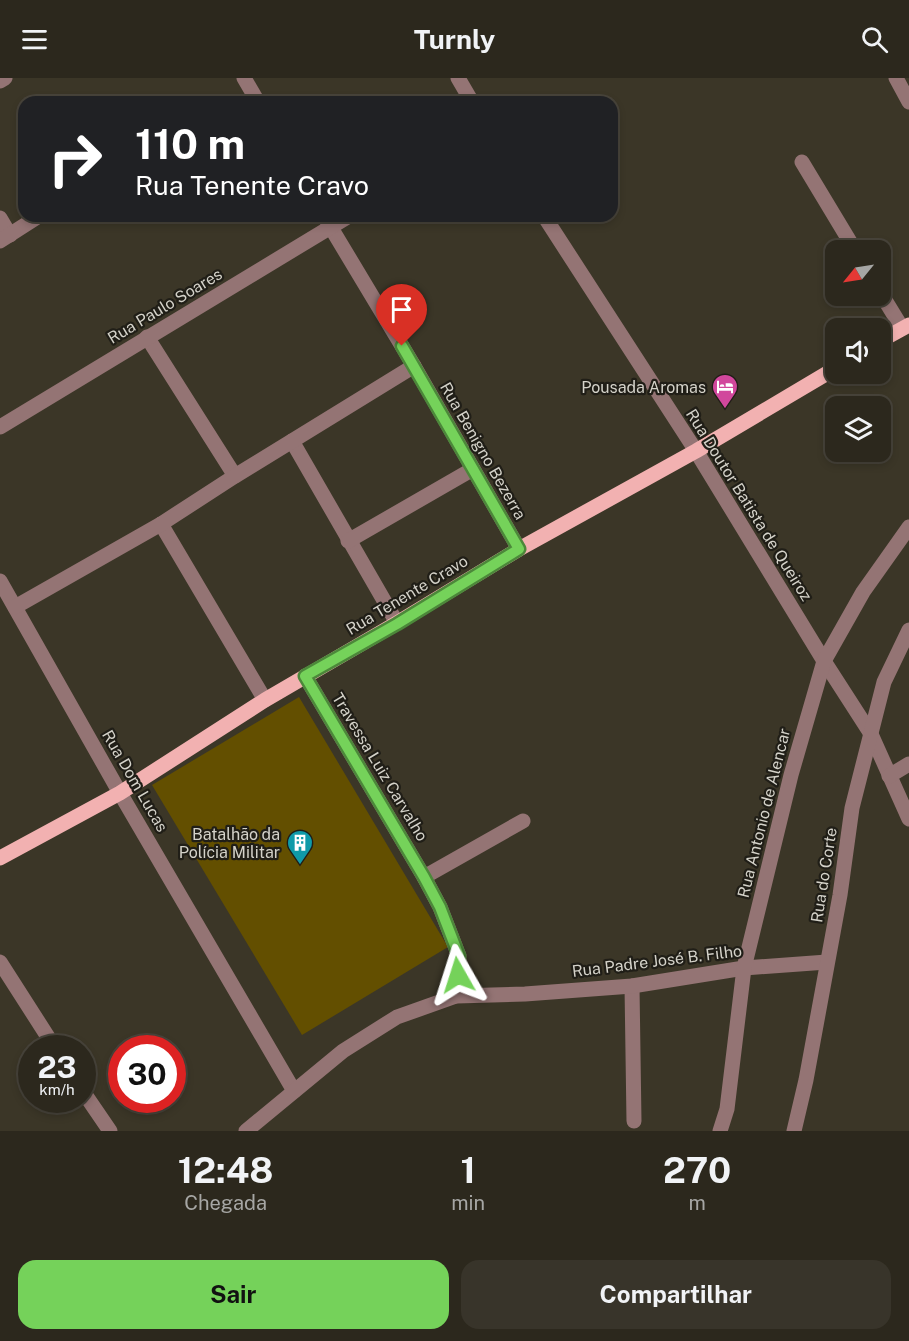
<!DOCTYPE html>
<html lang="pt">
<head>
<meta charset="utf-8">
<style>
  body { margin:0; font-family:"Public Sans",sans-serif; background:#38342a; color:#f1f3f6; height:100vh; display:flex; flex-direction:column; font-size:22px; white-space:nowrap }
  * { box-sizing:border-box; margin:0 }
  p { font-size:20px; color:#a6a6a4 }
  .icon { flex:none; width:33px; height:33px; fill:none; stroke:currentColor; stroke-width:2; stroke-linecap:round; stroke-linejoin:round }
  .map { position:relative; height:1053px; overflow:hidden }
  .side { display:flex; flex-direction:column; background:#2c281d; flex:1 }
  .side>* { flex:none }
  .top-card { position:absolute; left:18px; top:18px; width:600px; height:126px; border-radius:18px; box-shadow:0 3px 9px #0003,0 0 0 2px #48443b; background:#202124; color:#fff; overflow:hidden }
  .needle { width:39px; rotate:240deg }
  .controls { position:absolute; left:825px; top:162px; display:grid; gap:12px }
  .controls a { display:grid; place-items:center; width:66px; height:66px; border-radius:12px; background:#2c281d; box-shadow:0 3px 9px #0003,0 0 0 2px #48443b; font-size:30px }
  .speed { position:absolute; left:18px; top:957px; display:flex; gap:12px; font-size:30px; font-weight:700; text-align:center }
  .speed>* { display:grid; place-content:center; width:78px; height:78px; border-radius:50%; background:#2c281d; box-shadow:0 3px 9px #0003,0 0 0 2px #48443b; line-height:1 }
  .speed small { font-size:15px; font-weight:400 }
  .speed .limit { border:9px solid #d22; background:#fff; color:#111 }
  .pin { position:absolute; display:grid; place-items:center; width:51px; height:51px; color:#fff; margin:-62px -26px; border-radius:50% 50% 50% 0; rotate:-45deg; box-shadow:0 0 6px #0007 }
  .pin .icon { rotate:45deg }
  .me { position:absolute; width:66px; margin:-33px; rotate:354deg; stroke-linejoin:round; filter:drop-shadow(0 0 4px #0008) }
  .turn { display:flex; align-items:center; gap:21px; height:126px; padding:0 18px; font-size:27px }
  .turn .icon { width:78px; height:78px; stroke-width:2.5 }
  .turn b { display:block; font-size:42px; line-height:51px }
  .eta { display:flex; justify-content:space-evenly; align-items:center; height:102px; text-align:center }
  .eta b { font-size:36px; font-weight:700; line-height:42px }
  .button { display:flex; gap:12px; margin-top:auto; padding:12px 18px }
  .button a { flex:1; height:69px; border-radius:18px; background:#75d25a; color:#111; font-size:24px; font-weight:700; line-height:69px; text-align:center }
  .button a+a { background:#38342a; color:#f1f3f6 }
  header { display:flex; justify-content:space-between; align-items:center; height:78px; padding:0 18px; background:#2c281d; font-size:27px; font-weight:700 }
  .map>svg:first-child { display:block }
</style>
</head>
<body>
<header><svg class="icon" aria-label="menu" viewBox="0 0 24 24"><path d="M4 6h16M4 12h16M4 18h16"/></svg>Turnly<svg class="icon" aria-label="search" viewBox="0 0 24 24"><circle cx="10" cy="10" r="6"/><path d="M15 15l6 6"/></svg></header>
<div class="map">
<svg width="909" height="1053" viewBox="0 0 909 1053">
  <rect width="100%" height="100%" fill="#3b3627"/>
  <polygon fill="#634f00" points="299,619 448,869 302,957 152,707"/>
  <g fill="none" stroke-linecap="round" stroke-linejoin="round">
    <g stroke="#947474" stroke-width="15">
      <polyline points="244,0 258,24"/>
      <polyline points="458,0 472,24"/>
      <polyline points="896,0 909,24"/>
      <polyline points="0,3 5,0"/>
      <polyline points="802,84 855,172"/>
      <polyline points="324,138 414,288 519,471"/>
      <polyline points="544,138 696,373 824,583 871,656 909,741"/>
      <polyline points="0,140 10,157"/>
      <polyline points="0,163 39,138"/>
      <polyline points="880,214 902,250"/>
      <polyline points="147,259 235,398"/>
      <polyline points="0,349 349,138"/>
      <polyline points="292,363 397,545"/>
      <polyline points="161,446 265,622"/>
      <polyline points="348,463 473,391"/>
      <polyline points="0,503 120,715 294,1013"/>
      <polyline points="15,529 161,446 235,398 414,288"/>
      <polyline points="305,598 424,799 440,829 459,878 456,918"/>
      <polyline points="889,698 909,686"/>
      <polyline points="424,799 523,743"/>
      <polyline points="0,884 55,970"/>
      <polyline points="632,908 634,1043"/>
      <polyline points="82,1012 110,1053"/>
      <polyline points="246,1053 343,973 397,939 456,918 525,916 632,908 744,890 827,884"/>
      <polyline points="720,1053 727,1031 744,890 791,697 824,583 863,514 909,449"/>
      <polyline points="794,1053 806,1002 840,817 852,730 884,604 909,552"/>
    </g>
    <g stroke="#f2b1b1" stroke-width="15">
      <polyline points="880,263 909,247"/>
      <polyline points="0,780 120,715 265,622 397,545 519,471 696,373 836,290"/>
    </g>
  </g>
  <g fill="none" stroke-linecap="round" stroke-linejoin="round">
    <defs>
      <polyline id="route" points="402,268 519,471 397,546 305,598 424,799 440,829 459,878 458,897"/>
    </defs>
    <use href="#route" stroke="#4c883a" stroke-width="15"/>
    <use href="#route" stroke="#75d25a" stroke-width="10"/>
  </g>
  <defs>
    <symbol id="hotel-pin" viewBox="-11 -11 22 30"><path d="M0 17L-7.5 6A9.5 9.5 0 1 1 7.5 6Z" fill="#d1479c" stroke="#201e17"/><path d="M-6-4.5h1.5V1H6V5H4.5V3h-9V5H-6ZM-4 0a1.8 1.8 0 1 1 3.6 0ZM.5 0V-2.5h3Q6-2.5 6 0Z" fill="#fff"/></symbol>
    <symbol id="building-pin" viewBox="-11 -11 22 30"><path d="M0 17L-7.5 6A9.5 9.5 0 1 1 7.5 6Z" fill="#0f9aa8" stroke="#201e17"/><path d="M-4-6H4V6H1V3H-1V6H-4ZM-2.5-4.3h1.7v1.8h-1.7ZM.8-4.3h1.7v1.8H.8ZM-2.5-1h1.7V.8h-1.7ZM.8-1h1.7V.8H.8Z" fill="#fff"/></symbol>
  </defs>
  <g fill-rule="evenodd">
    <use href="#hotel-pin" x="710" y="294" width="30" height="40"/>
    <use href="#building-pin" x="285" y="750" width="30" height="40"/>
  </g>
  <g text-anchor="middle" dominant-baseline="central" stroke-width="4.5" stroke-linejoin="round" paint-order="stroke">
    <g font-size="16" fill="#d4d2c9" stroke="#201e17">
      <text transform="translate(165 228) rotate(-31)">Rua Paulo Soares</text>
      <text transform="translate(483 373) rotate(60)">Rua Benigno Bezerra</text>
      <text transform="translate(749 427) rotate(58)">Rua Doutor Batista de Queiroz</text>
      <text transform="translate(407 517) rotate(-31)">Rua Tenente Cravo</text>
      <text transform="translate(380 689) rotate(59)">Travessa Luiz Carvalho</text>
      <text transform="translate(135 703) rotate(60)">Rua Dom Lucas</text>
      <text transform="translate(764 735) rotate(-76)">Rua Antonio de Alencar</text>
      <text transform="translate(824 797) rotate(-81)">Rua do Corte</text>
      <text transform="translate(657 883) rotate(-7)">Rua Padre José B. Filho</text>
    </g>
    <g font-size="16" fill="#d4d2c9" stroke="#201e17" text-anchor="end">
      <text x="706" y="309">Pousada Aromas</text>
      <text x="280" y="756">Batalhão da<tspan x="280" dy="18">Polícia Militar</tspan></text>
    </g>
  </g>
</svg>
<div class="controls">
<a><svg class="needle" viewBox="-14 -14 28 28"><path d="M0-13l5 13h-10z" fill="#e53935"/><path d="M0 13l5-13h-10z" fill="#a6a6a4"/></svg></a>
<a><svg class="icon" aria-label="sound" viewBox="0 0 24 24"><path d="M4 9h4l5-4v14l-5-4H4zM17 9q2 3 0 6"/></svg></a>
<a><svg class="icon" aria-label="layers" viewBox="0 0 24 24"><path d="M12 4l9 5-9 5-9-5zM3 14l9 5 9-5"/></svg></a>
</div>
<div class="speed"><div>23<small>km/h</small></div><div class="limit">30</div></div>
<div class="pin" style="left:402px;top:268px;background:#d93025"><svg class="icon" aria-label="arrive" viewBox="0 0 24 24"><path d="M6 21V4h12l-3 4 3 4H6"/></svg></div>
<svg class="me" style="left:458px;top:897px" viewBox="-20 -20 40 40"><path d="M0-17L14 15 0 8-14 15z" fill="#75d25a" stroke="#fff" stroke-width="4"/></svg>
<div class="top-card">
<div class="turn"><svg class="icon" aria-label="right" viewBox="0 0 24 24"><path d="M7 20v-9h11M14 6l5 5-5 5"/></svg><div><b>110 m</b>Rua Tenente Cravo</div></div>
</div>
</div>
<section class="side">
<div class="eta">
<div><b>12:48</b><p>Chegada</p></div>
<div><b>1</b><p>min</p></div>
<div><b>270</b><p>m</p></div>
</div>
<div class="button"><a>Sair</a><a>Compartilhar</a></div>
</section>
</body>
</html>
